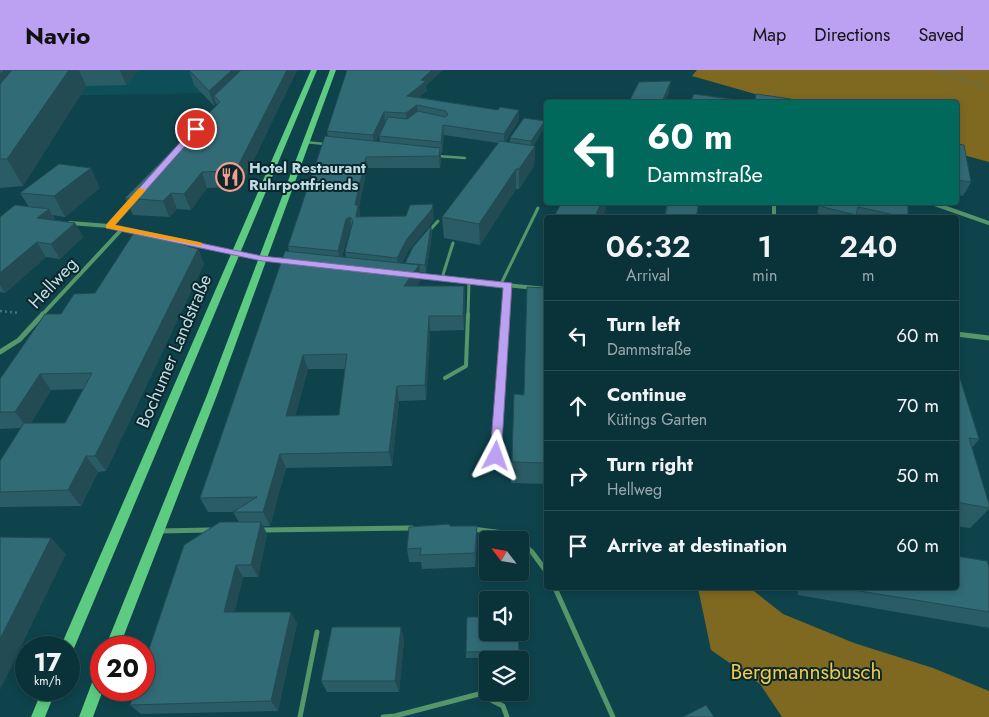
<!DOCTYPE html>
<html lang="en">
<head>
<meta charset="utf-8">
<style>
  body { margin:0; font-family:Jost,sans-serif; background:#133a41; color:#f1f3f6; height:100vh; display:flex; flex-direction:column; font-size:19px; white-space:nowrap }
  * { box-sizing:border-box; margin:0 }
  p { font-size:16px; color:#99aaae }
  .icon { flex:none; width:28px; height:28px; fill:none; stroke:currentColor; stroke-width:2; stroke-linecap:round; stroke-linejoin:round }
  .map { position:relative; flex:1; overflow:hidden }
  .drawer { position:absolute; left:544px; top:145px; width:415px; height:375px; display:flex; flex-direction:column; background:#0a3239; border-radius:5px; box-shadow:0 2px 8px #0003,0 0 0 1px #2a4d53 }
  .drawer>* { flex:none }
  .banner { position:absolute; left:544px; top:30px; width:415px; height:105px; border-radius:5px; box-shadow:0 2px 8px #0003,0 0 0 1px #2a4d53; background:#00695c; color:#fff; overflow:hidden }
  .needle { width:32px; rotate:301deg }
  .buttons { position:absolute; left:479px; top:461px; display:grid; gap:10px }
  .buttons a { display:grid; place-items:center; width:50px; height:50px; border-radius:5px; background:#0a3239; box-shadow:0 2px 8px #0003,0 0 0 1px #2a4d53; font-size:25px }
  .speed { position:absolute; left:15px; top:566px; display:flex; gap:10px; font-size:25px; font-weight:700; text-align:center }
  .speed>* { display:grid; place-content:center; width:65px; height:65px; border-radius:50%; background:#0a3239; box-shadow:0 2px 8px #0003,0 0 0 1px #2a4d53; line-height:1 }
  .speed small { font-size:12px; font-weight:400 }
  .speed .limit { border:8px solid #d22; background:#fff; color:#111 }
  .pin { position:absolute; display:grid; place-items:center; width:42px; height:42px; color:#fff; margin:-21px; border:2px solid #fff; border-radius:50%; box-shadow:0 1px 5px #0007 }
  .me { position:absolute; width:55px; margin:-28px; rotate:4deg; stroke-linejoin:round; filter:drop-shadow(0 0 4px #0008) }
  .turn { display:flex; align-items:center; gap:18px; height:105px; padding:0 20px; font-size:22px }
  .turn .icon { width:65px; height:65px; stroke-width:2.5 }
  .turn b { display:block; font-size:35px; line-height:42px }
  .eta { display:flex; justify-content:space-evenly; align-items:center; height:85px; text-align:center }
  .eta b { font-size:30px; font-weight:600; line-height:35px }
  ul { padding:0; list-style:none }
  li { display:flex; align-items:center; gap:15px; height:70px; padding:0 20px; border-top:1px solid #2a4d53 }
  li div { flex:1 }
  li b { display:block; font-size:19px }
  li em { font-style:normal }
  header { display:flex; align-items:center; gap:30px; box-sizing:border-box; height:70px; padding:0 25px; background:#bca0f2; color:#111 }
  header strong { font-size:24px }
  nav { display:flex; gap:28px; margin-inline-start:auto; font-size:18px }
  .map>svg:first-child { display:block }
</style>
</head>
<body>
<header>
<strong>Navio</strong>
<nav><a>Map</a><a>Directions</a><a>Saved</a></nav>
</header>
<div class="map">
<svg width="989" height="647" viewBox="0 0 989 647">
  <rect width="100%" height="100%" fill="#0e434c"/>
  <polygon fill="#0d4f59" points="61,0 238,0 214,23 38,26"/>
  <g fill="#7f6920">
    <polygon points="697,0 989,0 989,92 956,83 956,32 783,32 692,6"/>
    <polygon points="698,518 750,518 783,544 854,573 933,598 989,621 989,647 782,647 760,614 711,580"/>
  </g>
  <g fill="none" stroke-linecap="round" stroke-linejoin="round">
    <polyline stroke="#47757d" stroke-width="2" stroke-dasharray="1 2.5" stroke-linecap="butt" points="937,0 989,19"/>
    <polyline stroke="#47757d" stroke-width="2.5" stroke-dasharray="2 3" stroke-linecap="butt" points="0,241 19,243"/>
    <g stroke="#569769" stroke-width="2.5">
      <polyline points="305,72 325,74"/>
      <polyline points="437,86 465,88"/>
    </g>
    <g stroke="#569769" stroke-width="3">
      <polyline points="429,161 438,151"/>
      <polyline points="442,208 453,173"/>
      <polyline points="501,214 538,138"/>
      <polyline points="468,245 469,211"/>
      <polyline points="506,245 508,215"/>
    </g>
    <g stroke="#569769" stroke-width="4">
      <polyline points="445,308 466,296 468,244"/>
      <polyline points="496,386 506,244"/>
    </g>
    <g stroke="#569769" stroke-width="5">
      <polyline points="472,459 512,464 519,470"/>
      <polyline points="262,460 412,458"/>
      <polyline points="159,461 210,460"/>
      <polyline points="520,471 532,482 546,501"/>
      <polyline points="555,518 613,647"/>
      <polyline points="300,647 317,562"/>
      <polyline points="383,647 395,646 479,624 503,636 507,647"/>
    </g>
    <g stroke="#569769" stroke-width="4">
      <polyline points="774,132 774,148"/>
      <polyline points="929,132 989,153"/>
      <polyline points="70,153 109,156 262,189 287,190"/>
      <polyline points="109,156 131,132"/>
      <polyline points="415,206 546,219"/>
      <polyline points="42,245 122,159"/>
    </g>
    <g stroke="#569769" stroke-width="5">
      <polyline points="956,264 989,268"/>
      <polyline points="0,282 19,270 43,244"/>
    </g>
    <g fill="#5dcb80" fill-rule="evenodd">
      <polygon points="311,0 317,0 72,583 69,584 69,578 60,578"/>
      <polygon points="330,0 336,0 217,325 119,578 105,578 207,325"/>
      <polygon points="101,600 101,620 103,620 93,647 79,647 96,602"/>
      <polygon points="42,620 56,620 45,647 31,647"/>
    </g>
  </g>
  <g fill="#2a5c65" fill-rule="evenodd">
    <polygon points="0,0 139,0 126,15 86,16 23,116 0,118"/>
    <polygon points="189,0 297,0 243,112 237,112 234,117 207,118 191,140 177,139 169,147 133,145 125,128 217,35 216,33 214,36 194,15"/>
    <path d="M426 16 427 21 418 27 498 40H519V50L505 72H510V68L544 58 533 76H535L534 96 519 119H516L480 175 444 168 442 147 498 73 444 65 442 83 441 82V89L440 98H367L359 137 360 147 434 146 433 151 408 181 402 193 405 194V193L431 156 432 164 426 203 420 202 421 210 416 216H464L465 230 464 260 430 261 426 330 399 331 392 396 286 398 270 456H263L267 464 258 507H243L234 542 297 553 278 641 141 644 130 635 239 452 233 442H234H208L200 428 289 182 288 176 328 67 327 61ZM385 52H386L379 66 380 72 376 71ZM351 160 345 182 346 188 342 187 349 161ZM308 299H345L339 345 295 346Z"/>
    <polygon points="956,74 971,112 963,126 956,125"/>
    <polygon points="100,118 65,147 53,145 55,150 75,153 83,167 60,189 46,187 5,223 0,222 0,147 29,137 20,123"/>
    <polygon points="667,132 699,132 696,148 664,148"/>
    <polygon points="819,132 908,132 908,148 817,148"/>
    <polygon points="546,159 546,181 544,181"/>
    <path d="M198 179 204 194 106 401 98 402 81 436 0 437V391L21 358 0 359V309L61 244 95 223ZM83 319 65 353H31L51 320Z"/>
    <polygon points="546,218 546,414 511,413 514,324 523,325"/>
    <polygon points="956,296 979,369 972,378 989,434 989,439 970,458 956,456"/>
    <polygon points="450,456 477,471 475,497 422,499 421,492 409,492 407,479"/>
    <polygon points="989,497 989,558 798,525 797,518 956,518"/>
    <polygon points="401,557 404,570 399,622 327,622 321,611"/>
    <polygon points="519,581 518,588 466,588 466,582"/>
  </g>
  <g fill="#224b53">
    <polygon points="4,0 35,0 0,47 0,5"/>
    <polygon points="69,0 79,0 86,16 23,116 7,89"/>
    <polygon points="120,0 139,0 126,15"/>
    <polygon points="232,0 250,0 214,26 216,33 214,36 209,21"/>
    <polygon points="287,0 297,0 243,112 238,96"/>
    <polygon points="432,0 443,0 426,16 427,21 408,36 407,26 421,10"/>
    <polygon points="671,11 669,24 665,32 662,32"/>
    <polygon points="417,35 418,45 407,53 406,43"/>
    <polygon points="519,40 519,50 504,74 504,64"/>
    <polygon points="384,42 385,52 374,76 373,65"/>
    <polygon points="545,51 544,58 531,78 531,71"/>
    <polygon points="443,55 444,65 442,83 441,72"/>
    <polygon points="535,76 534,96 519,119 519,99"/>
    <polygon points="440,78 441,89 440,98 439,86"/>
    <polygon points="366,87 367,98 359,137 360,146 358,159 355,135"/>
    <polygon points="232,96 237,112 234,117 229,101"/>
    <polygon points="91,98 100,118 65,147 54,126"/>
    <polygon points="516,99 516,119 480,175 479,154"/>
    <polygon points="202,102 207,118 191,140 184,124"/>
    <polygon points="171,123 177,139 169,147 163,131"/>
    <polygon points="602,132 609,132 602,148 594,148"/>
    <polygon points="433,134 434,146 433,151 408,181 398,200 397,188 407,169"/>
    <polygon points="49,139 57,154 37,148"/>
    <polygon points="350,147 352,159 349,161 340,194 338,181 346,149"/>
    <polygon points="75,153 83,167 60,189 51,174"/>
    <polygon points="431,156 432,164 426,203 425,195"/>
    <polygon points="37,172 46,187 5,223 0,215 0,203"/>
    <polygon points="198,179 204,194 106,401 95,386"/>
    <polygon points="419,195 421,210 406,231 404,216"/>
    <polygon points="464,216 465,230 464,260 463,246"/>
    <polygon points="429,246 430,261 426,330 425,315"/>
    <polygon points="303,285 308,299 291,360 286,346"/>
    <polygon points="40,304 51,320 28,358 15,342"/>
    <polygon points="397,316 399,331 392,396 389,382"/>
    <polygon points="280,384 286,398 270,456 263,442"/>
    <polygon points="86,386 98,402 81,436 68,420"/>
    <polygon points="261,452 267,464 258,507 251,495"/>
    <polygon points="477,456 477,471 475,497 475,483"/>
    <polygon points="51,468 66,484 0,620 0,569"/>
    <polygon points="236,495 243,507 232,553 224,542"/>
    <polygon points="291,542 297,553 278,641 271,631"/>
    <polygon points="401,557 404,570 399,622 395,611"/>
  </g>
  <g fill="#316b76" stroke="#224b53" fill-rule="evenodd">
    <polygon points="0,0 4,0 0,5"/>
    <polygon points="12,0 69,0 7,89 0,89 0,14"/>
    <polygon points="189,0 232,0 209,21"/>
    <polygon points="241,0 287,0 238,96 232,96 229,101 202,102 184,124 171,123 163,131 125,128 220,32 214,26"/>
    <polygon points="347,0 432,0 421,10 426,11 407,26 498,40 500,37 519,40 504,64 443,55 441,72 379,66 388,47 407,49 418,41 445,47 448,45 446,41 417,35 406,43 384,42 373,65 327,61"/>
    <polygon points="671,11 662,32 629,32 639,12"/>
    <polygon points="694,24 753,32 690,32"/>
    <polygon points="756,24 791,29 791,32 755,32"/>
    <polygon points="524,48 545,51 531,71 510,68"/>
    <polygon points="325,66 440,78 439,86 366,87 355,135 358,135 356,147 406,146 410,135 433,134 432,139 407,169 397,188 345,182 353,151 350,147 346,149 338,181 288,176"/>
    <polygon points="500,71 535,76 519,99 516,99 479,154 442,147"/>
    <polygon points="956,74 964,75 971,112 956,110"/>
    <polygon points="59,94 91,98 54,126 20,123"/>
    <polygon points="562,132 602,132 594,148 553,148"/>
    <polygon points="668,132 699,132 696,148 665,148"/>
    <polygon points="824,132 908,132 908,148 858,137 856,145 823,137"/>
    <polygon points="15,135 49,139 37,148 75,153 51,174 37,172 0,203 0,147"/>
    <polygon points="431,156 425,195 405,193 413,177"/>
    <polygon points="135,161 198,179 95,386 86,386 68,420 0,422 0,391 24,353 65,353 92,303 40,304 15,342 0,342 0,309 45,244 61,244 74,224 95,223"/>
    <path d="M285 181 419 195 404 216H464L463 246H429L425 315 397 316 389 382 280 384 263 442H233L257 427 200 428ZM347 284 339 345 286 346 303 285Z"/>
    <polygon points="527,217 546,218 546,393 512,392 514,324 524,325"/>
    <polygon points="956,296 979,369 969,368 989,434 989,438 956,432"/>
    <polygon points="220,452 261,452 251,495 236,495 224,542 291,542 271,631 130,635 135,620 144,620 144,594 184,475"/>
    <polygon points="450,454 450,456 477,456 475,483 420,485 421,478 407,479 409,457"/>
    <polygon points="0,467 51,468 0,569"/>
    <polygon points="956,486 987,491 989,497 989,542 841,518 956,518"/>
    <polygon points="467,547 488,547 488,562 518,562 519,581 466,582"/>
    <polygon points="332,557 401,557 395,611 321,611"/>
    <polygon points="706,635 714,647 683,647"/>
  </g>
  <polygon fill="#bca0f2" stroke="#7a689d" points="194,57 200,59 115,155 262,186 512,213 501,389 492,389 490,386 503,218 262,191 106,158 106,155"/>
  <polygon fill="#f59e0b" points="139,118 146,120 115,155 199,172 202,173 202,176 106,158 106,155"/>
  <defs>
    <symbol id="restaurant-ring" viewBox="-11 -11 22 22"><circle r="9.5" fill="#0b272c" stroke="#f49d8c" stroke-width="1.5"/><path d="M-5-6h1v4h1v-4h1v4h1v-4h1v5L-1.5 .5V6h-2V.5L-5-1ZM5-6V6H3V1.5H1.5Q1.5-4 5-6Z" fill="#f49d8c"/></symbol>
  </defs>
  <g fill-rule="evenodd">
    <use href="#restaurant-ring" x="214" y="91" width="32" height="32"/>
  </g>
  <g text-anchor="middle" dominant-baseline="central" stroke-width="4" stroke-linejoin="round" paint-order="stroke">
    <g font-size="15" font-weight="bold" fill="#bedde4" stroke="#0b272c" text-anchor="start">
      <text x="249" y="98">Hotel Restaurant<tspan x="249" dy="17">Ruhrpottfriends</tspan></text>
    </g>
    <g font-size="18" fill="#bedde4" stroke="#0b272c">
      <text transform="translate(53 213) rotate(-47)">Hellweg</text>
      <text transform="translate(174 281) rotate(-67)">Bochumer Landstraße</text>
    </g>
    <g font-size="21" fill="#f2cb49" stroke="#0b272c">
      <text x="806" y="602">Bergmannsbusch</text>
    </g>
  </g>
</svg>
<div class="buttons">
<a><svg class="needle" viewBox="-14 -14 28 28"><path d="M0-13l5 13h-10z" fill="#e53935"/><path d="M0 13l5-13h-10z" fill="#99aaae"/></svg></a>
<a><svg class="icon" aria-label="sound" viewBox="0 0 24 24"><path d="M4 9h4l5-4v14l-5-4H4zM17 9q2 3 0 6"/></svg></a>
<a><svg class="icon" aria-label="layers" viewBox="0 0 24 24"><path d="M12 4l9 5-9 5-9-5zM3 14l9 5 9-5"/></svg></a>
</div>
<div class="speed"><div>17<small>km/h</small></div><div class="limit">20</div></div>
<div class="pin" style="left:196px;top:59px;background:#d93025"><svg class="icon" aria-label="arrive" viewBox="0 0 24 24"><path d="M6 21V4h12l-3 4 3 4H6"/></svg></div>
<svg class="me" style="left:496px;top:386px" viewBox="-20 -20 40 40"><path d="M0-17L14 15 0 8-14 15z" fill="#bca0f2" stroke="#fff" stroke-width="4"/></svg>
<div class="banner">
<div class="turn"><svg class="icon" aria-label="left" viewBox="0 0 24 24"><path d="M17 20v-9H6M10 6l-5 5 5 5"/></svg><div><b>60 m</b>Dammstraße</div></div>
</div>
<section class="drawer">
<div class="eta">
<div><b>06:32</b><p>Arrival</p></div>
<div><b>1</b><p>min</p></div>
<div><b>240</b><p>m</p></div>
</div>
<ul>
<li><svg class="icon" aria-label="left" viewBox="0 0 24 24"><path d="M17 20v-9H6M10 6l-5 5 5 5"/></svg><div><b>Turn left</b><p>Dammstraße</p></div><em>60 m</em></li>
<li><svg class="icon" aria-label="ahead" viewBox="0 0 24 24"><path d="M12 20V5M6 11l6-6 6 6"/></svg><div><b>Continue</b><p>Kütings Garten</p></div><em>70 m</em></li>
<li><svg class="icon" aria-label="right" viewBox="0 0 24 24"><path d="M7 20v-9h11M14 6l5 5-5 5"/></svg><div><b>Turn right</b><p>Hellweg</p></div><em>50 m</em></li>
<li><svg class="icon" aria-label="arrive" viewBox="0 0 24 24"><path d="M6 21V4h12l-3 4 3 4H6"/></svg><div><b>Arrive at destination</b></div><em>60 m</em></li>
</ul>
</section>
</div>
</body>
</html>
